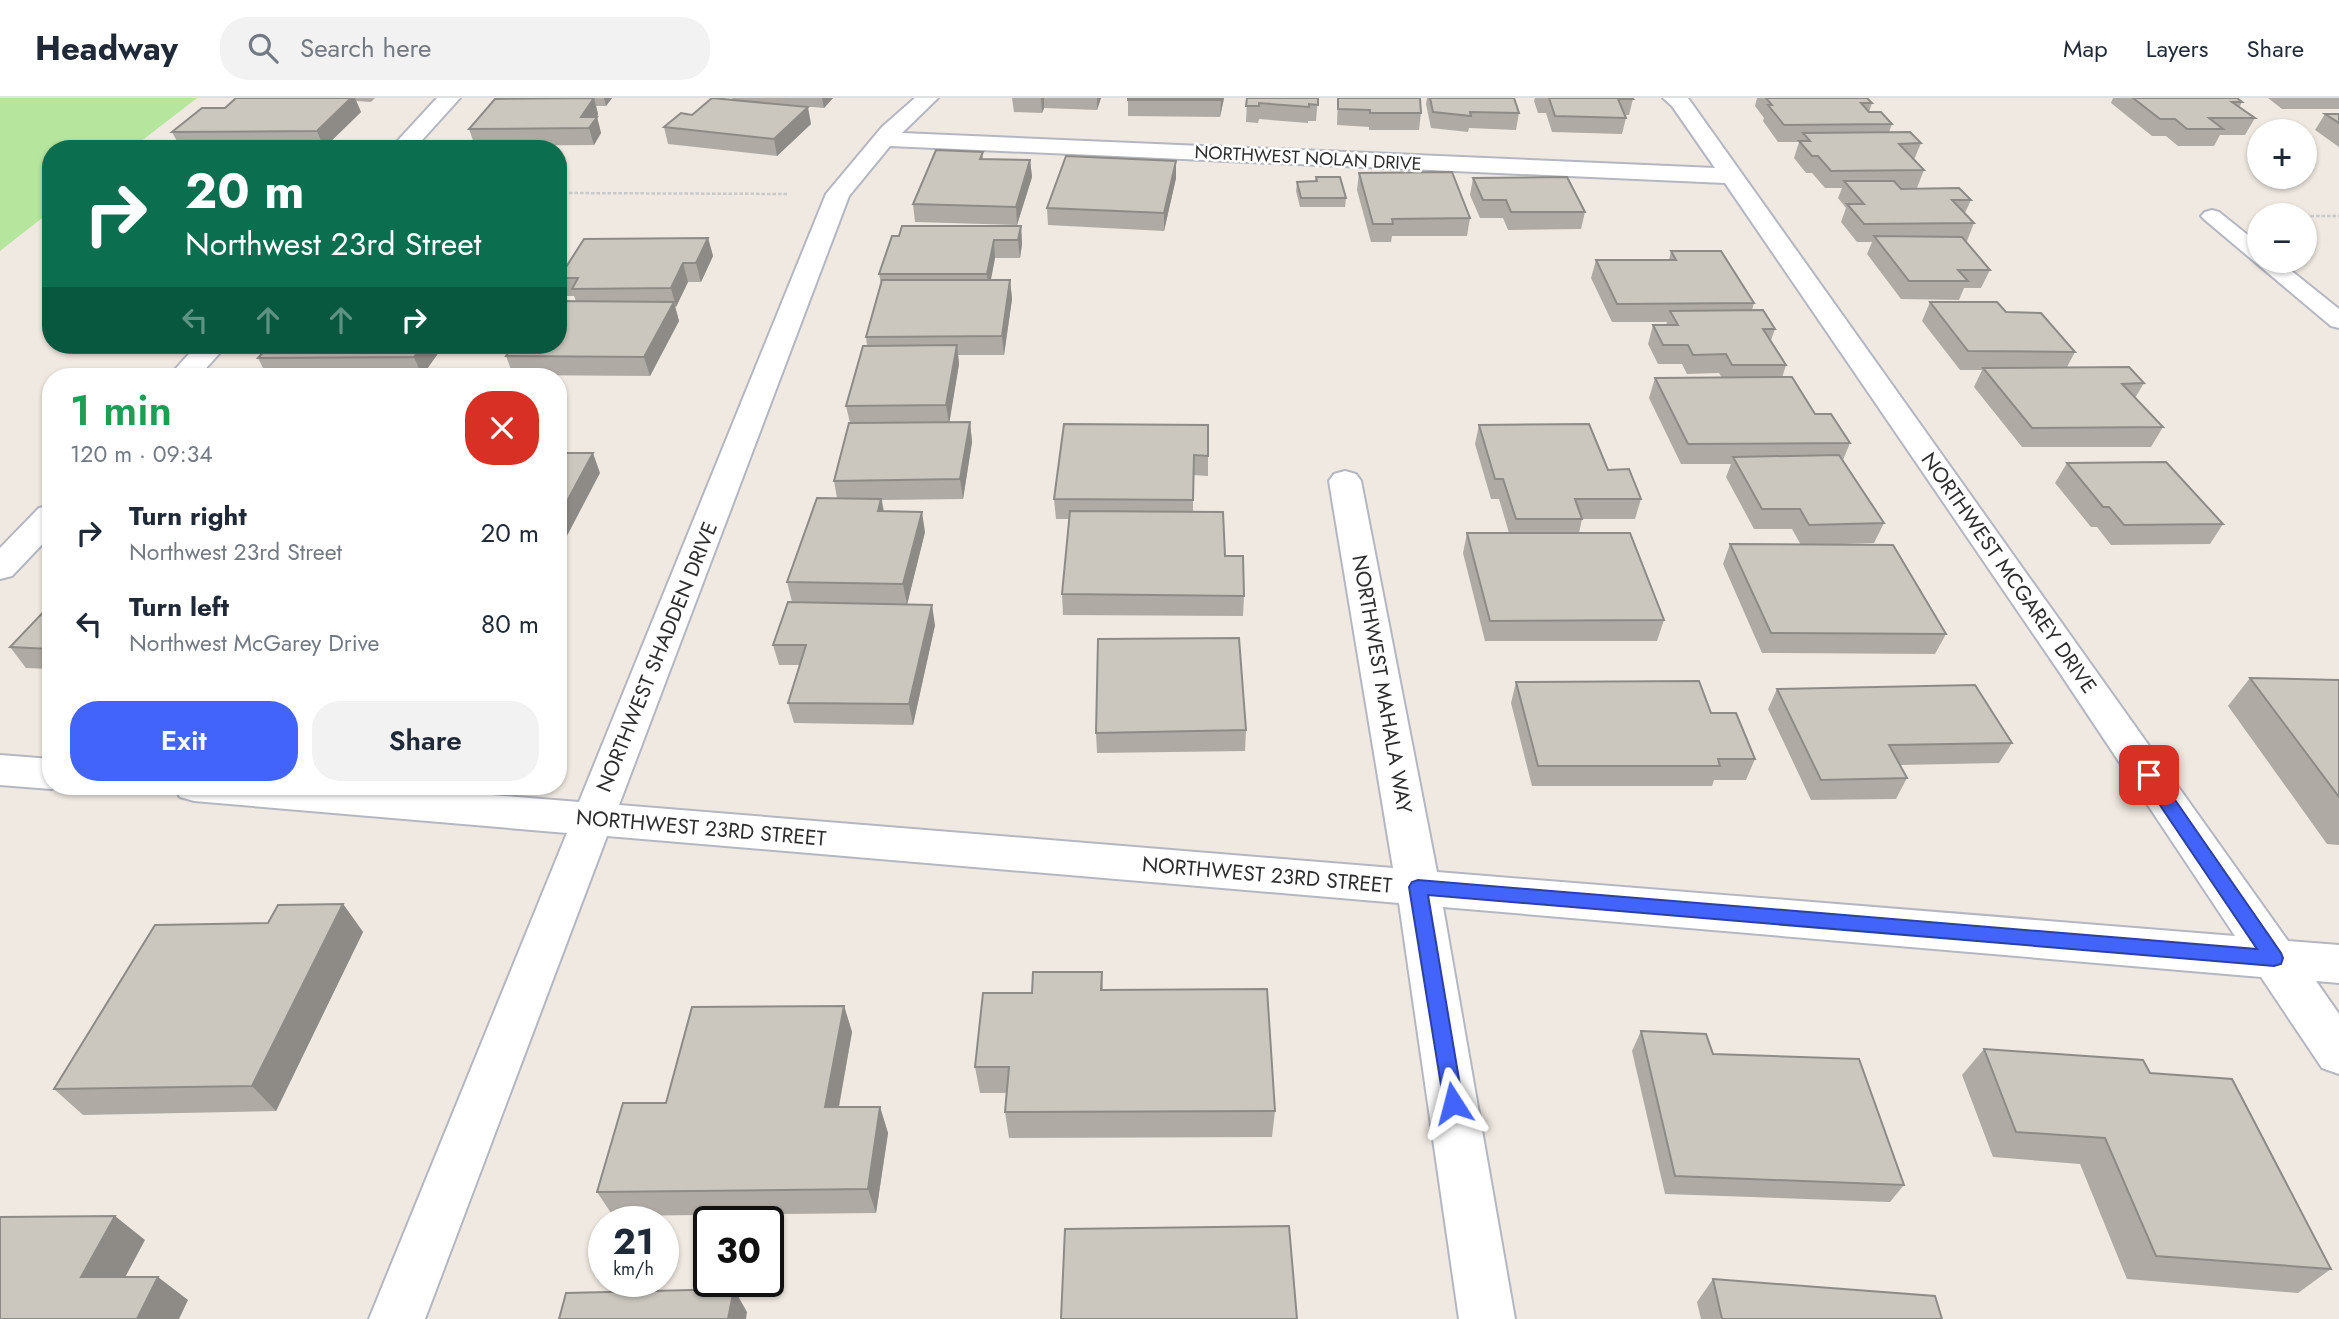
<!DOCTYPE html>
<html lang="en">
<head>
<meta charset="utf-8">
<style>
  body { margin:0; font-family:Jost,sans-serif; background:#f2f2f3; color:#1f2937; height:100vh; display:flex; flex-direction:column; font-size:26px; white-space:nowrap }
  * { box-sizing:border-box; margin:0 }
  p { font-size:23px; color:#747a83 }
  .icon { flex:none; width:38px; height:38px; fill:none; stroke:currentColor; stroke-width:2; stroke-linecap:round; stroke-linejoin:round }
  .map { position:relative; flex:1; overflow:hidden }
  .side { position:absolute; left:42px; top:270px; width:525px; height:427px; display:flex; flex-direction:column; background:#fff; border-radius:28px; box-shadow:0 2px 5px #0004 }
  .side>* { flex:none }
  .banner { position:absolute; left:42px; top:42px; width:525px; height:214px; border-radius:28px; box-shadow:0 2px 5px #0004; background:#0b6e4f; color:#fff; overflow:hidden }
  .tools { position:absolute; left:2247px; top:21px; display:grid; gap:14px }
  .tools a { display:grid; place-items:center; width:70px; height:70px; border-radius:50%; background:#fff; box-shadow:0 2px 5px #0004; font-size:35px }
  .speed { position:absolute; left:588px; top:1108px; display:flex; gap:14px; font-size:35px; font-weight:700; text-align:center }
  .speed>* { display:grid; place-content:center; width:91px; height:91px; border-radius:50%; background:#fff; box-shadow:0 2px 5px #0004; line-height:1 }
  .speed small { font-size:18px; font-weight:400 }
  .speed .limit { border:4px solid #111; border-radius:10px; background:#fff; color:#111 }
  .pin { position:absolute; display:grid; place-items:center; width:60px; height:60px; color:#fff; margin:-30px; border-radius:14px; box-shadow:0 4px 10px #0006 }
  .me { position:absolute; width:77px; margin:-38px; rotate:351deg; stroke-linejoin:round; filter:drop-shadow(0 0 5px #0008) }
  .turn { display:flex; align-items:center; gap:24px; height:147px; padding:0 28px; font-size:32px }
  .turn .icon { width:91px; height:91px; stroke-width:2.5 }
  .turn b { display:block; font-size:49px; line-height:60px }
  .lanes { display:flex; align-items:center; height:66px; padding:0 28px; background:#0003; justify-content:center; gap:35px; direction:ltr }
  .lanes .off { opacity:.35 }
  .round { display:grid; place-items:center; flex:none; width:74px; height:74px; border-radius:28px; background:#f2f2f3 }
  .summary { display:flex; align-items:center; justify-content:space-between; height:119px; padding:0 28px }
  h1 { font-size:42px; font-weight:600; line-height:52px; color:#1e9e55 }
  .action { display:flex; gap:14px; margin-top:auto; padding:14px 28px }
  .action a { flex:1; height:80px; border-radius:28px; background:#4264fb; color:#fff; font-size:28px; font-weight:600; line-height:80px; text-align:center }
  .action a+a { background:#f2f2f3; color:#1f2937 }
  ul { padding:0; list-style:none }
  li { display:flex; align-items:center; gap:21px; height:91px; padding:0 28px }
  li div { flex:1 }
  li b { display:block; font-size:26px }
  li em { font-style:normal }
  header { display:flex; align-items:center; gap:42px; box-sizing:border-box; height:98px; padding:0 35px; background:#fff; border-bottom:2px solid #e0e1e3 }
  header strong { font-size:33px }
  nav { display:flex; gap:38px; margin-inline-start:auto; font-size:24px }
  .search { width:490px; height:63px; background:#f2f2f3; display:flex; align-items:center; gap:18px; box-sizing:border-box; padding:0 24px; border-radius:28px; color:#747a83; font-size:26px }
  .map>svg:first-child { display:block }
</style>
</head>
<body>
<header>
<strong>Headway</strong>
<div class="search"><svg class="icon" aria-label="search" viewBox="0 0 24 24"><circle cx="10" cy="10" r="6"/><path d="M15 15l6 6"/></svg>Search here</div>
<nav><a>Map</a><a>Layers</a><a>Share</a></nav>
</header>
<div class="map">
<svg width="2339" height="1221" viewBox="0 0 2339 1221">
  <rect width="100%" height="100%" fill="#efe9e1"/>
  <polygon fill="#b6e59e" points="0,0 197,0 131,51 51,51 51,113 0,153"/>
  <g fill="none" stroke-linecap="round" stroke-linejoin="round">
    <defs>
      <polygon id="lane" points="2212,112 2219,114 2259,146 2259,163 2279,163 2339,211 2339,230 2331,228 2205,122 2201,118 2205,114"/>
      <g id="street">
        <polygon points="437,0 460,0 414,51 390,51"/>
        <path d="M915 0H938L902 35 1715 70 1672 8 1663 0H1688L2288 843 2339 847V885L2316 883 2339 916V976L2322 970 2261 879 1443 809 1515 1221H1459L1399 805 607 738 425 1221H369L567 735 194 703 180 699 174 688H378L579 704 826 96 882 29ZM890 48 1725 85 2058 572 2235 838 1437 774 1361 383 1356 376 1345 373 1334 376 1329 383 1393 770 619 707 849 98Z"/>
        <polygon points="197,247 227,247 199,278 169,278"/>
        <polygon points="51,407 51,437 12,478 0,481 0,450 39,410"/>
        <polygon points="0,657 51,661 51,688 61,688 51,691 0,687"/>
      </g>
    </defs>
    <use href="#lane" stroke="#b4b7c1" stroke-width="4"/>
    <use href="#street" stroke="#b4b7c1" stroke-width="4"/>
    <g stroke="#c9c9c9" stroke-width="2.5" stroke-dasharray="3.5 2" stroke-linecap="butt">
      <polyline points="558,95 788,96"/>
      <polyline points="2305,118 2339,118"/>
    </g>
    <use href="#lane" fill="#fff" fill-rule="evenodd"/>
    <use href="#street" fill="#fff" fill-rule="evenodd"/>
  </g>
  <g fill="#afaba4">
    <polygon points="236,0 375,0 371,4 356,3 361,14 324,50 252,50 179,47 172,34 225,10"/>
    <polygon points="504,0 612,0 606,8 596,8 598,16 597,19 601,35 594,47 475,48 469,31"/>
    <polygon points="732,0 833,0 824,10 777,6 811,26 777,58 668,46 664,29 692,17 733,2"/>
    <polygon points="1012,0 1101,0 1097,12 1044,10 1042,15 1014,14"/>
    <polygon points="1128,0 1224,0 1220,19 1128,18"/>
    <polygon points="1247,0 1318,0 1316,23 1308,23 1308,25 1259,21 1258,25 1246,24"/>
    <polygon points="1338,0 1420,0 1421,15 1419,32 1369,32 1369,29 1337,27"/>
    <polygon points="1427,0 1514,0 1519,15 1516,32 1469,30 1468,34 1431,30 1426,6"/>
    <polygon points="1535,0 1632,0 1633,1 1629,17 1625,17 1626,20 1622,36 1552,34 1546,15 1538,15 1534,3"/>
    <polygon points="1757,0 1867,0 1872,5 1869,14 1892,26 1889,34 1921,45 1914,62 1924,72 1917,90 1900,90 1901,91 1971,102 1965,115 1974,125 1967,143 1965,143 1990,172 1981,190 1964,190 1959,202 1901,201 1867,156 1872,144 1857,144 1841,124 1846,110 1838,100 1842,90 1825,90 1812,75 1806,75 1794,60 1799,44 1778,44 1763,23 1764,20 1755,8"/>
    <polygon points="2113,0 2237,0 2242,4 2239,10 2255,20 2245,37 2220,37 2214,48 2178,48 2166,38 2152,38 2111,5"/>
    <polygon points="2268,0 2339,0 2339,11 2282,11"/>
    <polygon points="2325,16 2339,16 2339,49 2315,32"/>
    <polygon points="983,54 983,61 1030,62 1032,79 1017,127 915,124 913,106"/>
    <polygon points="1176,63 1176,80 1164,133 1048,127 1047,110"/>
    <polygon points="1359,75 1470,120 1467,138 1392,138 1391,144 1371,144 1357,92"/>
    <polygon points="1316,79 1346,100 1345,109 1300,109 1296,93 1297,84 1315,83"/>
    <polygon points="1473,80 1585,114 1581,131 1508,132 1503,120 1480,120 1470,97"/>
    <polygon points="1021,128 1022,146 1020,160 995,160 991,182 1010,182 1012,201 1004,257 958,257 959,266 949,324 970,324 972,344 963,401 882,402 884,413 925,434 907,506 935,527 913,627 794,625 788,605 800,567 779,567 773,547 792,504 787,484 837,400 834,383 850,325 846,308 867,248 866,239 881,186 879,176"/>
    <polygon points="708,140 713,158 701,184 688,184 676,209 675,209 679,223 650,278 513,277 506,258 576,203 574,198 566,198 559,180"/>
    <polygon points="1671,153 1754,205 1752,212 1775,231 1771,242 1786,267 1782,280 1815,316 1850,345 1843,362 1884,425 1874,445 1810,447 1946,536 1935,556 1762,555 1723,466 1730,446 1801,447 1792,431 1754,431 1726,379 1731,366 1681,366 1649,300 1655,280 1722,280 1719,275 1687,276 1682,266 1658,266 1648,246 1653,227 1666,227 1667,224 1612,224 1591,180 1596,162 1669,162"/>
    <polygon points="1930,204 2006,214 2075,254 2067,269 2144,285 2135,300 2163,329 2151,349 2022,349 1974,289 1982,272 1960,272 1922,223"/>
    <polygon points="444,247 422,278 247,278 265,274 258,260"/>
    <polygon points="1064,326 1208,358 1208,378 1193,377 1193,414 1225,458 1244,498 1243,518 1063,517 1062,496 1070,421 1056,421 1054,401"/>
    <polygon points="1479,327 1608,372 1641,401 1635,421 1582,421 1579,435 1664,522 1657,543 1485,543 1463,455 1467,435 1509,435 1499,401 1491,401 1475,346"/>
    <polygon points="2067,365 2223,426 2210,446 2111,447 2097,429 2091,429 2055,385"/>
    <polygon points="51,506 51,571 26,570 10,549"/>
    <polygon points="2250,580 2339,582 2339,747 2327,746 2228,608"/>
    <polygon points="1516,584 1711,615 1755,661 1746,682 1714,682 1712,688 1532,688 1511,605"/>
    <polygon points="1777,591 2012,645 1999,665 1900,667 1907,680 1896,701 1811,702 1768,611"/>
    <polygon points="1246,632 1245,653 1097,655 1096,635"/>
    <polygon points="343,806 363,834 276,1013 83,1017 54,991 268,825"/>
    <polygon points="1102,874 1103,892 1275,1013 1272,1039 1009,1040 1005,1014 1006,995 980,995 975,969 1032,895"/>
    <polygon points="844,908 852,934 839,1009 880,1009 888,1035 876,1115 613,1118 597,1094 666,1005"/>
    <polygon points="1641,933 1713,956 1904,1087 1890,1104 1665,1096 1632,953"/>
    <polygon points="1984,951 2150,975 2331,1171 2298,1195 2127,1181 2080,1066 1993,1059 1962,977"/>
    <polygon points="1713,1181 1942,1221 1701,1221 1697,1204"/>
  </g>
  <g fill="#8e8b86">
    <polygon points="351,0 355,0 361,14 324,50 317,33"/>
    <polygon points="594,0 598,16 597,19 601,35 594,47 589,30 581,19"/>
    <polygon points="604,0 612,0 606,8"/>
    <polygon points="822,0 833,0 824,10"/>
    <polygon points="1041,0 1044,0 1044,10 1042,15"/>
    <polygon points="1097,0 1101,0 1097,12"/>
    <polygon points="1221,0 1224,0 1220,19 1221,2"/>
    <polygon points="808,9 811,26 777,58 774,41"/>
    <polygon points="1030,62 1032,79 1017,127 1016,109"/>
    <polygon points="1176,63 1176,80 1164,133 1164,115"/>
    <polygon points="1021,128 1022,146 1020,160 1018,142"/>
    <polygon points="708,140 713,158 701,184 696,165"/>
    <polygon points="994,142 995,160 988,195 987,176"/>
    <polygon points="683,165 688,184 676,209 671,190"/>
    <polygon points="1010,182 1012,201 1004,257 1002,238"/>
    <polygon points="674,204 679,223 650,278 644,259"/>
    <polygon points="423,247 444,247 422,278 414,259"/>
    <polygon points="957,247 959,266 949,327 946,307"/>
    <polygon points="970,324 972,344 963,401 960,381"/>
    <polygon points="593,355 600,375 558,455 558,420"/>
    <polygon points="881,401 885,421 878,413"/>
    <polygon points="922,414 925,434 907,507 903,486"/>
    <polygon points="932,507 935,527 913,627 909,606"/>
    <polygon points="343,806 363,834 276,1013 252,988"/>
    <polygon points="844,908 852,934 834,1035 825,1009"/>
    <polygon points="880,1009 888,1035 876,1115 868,1091"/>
    <polygon points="115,1118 145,1142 113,1202 81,1179"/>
    <polygon points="158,1179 188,1202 179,1221 137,1221"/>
    <polygon points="734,1191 747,1214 746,1221 728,1221"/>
  </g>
  <g fill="#cbc7bf" stroke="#8e8b86" stroke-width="2">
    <polygon points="236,0 351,0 317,33 172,34 202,10 225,10"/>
    <polygon points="594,0 581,19 597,19 589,30 469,31 495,1"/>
    <polygon points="712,0 808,9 774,41 664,29 681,15 692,17"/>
    <rect x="1128" y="0" width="93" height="2"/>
    <polygon points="1247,0 1318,0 1318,7 1309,6 1309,9 1259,5 1259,8 1246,8"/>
    <polygon points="1338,0 1420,0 1421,15 1370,15 1370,12 1338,11"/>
    <polygon points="1430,0 1514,0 1519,15 1470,14 1471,18 1433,14"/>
    <polygon points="1549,0 1632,0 1633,1 1618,1 1626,20 1555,18"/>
    <polygon points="1766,0 1867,0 1872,5 1861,5 1869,14 1881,14 1892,26 1784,27 1768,7 1772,7"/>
    <polygon points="2133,0 2237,0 2242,4 2232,4 2255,20 2209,20 2223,31 2187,31 2175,21 2160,21"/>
    <polygon points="2325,16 2339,16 2339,25"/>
    <polygon points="1910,34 1921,45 1899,46 1924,72 1831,73 1818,58 1812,58 1799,43 1810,43 1803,35"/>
    <polygon points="155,47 251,47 247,51 150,51"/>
    <polygon points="936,52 983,54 980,61 1030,62 1016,109 913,106"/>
    <polygon points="1066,58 1176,63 1164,115 1047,110"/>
    <polygon points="1452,74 1470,120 1392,121 1393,126 1373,126 1359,75"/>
    <polygon points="1316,79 1340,79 1346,100 1301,100 1297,84 1317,83"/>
    <polygon points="1567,79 1585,114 1511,114 1506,102 1483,102 1473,80"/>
    <polygon points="1844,83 1894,83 1901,91 1959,90 1971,102 1952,102 1974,125 1864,126 1847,106 1864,106"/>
    <polygon points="902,128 1021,128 1018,142 994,142 987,176 879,176 892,138 899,138"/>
    <polygon points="1874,138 1962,139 1990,172 1958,172 1968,183 1909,183"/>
    <polygon points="708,140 696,165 683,165 671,190 572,191 578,180 559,180 584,141"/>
    <polygon points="1671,153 1721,153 1754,205 1617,206 1596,162 1676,162"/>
    <polygon points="882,182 1010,182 1002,238 866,239"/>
    <polygon points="558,203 674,204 644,259 506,258 514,247 558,247"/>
    <polygon points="1930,204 1997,204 2006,214 2041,215 2075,254 1968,253"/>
    <polygon points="1763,212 1775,231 1763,231 1786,267 1732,267 1726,256 1693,257 1688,247 1663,247 1653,227 1678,227 1670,213"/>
    <polygon points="270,247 423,247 414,259 258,260"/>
    <polygon points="957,247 946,307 846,308 863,248"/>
    <polygon points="2129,269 2144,285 2122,286 2163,329 2032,330 1983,270"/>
    <polygon points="251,274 388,275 385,278 247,278"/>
    <polygon points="1792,279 1815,316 1831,316 1850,345 1688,346 1655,280"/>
    <polygon points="970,324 960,381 834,383 849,325"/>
    <polygon points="1064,326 1208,327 1208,358 1194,357 1193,402 1054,401"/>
    <polygon points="1589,326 1608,372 1629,371 1641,401 1575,401 1582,421 1516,421 1503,381 1495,381 1479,327"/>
    <polygon points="558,355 593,355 558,420"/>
    <polygon points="1839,357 1884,425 1809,427 1800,411 1762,411 1733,359"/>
    <polygon points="2166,364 2223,426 2124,427 2109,409 2103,409 2067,365"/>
    <polygon points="817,400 881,401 878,413 922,414 903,486 787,484"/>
    <polygon points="1070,413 1223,414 1225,458 1243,458 1244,498 1062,496"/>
    <polygon points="1467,435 1630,435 1664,522 1490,523"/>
    <polygon points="1730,446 1893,447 1946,536 1771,535"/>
    <polygon points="788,504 932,507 909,606 788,605 806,547 773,547"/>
    <polygon points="51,506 51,551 10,549"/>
    <polygon points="1239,540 1246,632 1096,635 1098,541"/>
    <polygon points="2250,580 2339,582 2339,699"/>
    <polygon points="1699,583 1711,615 1736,615 1755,661 1718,661 1720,668 1538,668 1516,584"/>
    <polygon points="1975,587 2012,645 1889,647 1907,680 1821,682 1777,591"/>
    <polygon points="343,806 252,988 54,991 155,827 268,825 278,807"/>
    <polygon points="1033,874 1102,874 1101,892 1267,891 1275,1013 1005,1014 1009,969 975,969 983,895 1032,895"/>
    <polygon points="844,908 825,1009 880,1009 868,1091 597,1094 623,1005 666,1005 692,909"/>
    <polygon points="1641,933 1706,936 1713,956 1859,961 1904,1087 1675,1078"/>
    <polygon points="1984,951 2143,962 2150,975 2232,981 2331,1171 2156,1158 2105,1040 2016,1034"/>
    <polygon points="115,1118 81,1179 158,1179 137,1221 0,1221 0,1119"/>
    <polygon points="1289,1128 1297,1221 1061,1221 1065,1131"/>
    <polygon points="1713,1181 1935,1198 1942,1221 1722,1221"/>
    <polygon points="734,1191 728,1221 559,1221 566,1195"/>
  </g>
  <polygon fill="#4264fb" stroke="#2b41a3" stroke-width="2" points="2149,671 2155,673 2281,855 2283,860 2281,866 2274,868 1428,797 1463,1005 1460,1012 1453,1014 1445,1012 1409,789 1412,784 1418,782 2257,851 2143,682 2140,677"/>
  <g text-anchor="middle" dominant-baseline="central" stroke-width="5" stroke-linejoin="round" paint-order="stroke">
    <g font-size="18" fill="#2e2e2e" stroke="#fff">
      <text transform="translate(1308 60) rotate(3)">NORTHWEST NOLAN DRIVE</text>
    </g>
    <g font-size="21" fill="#2e2e2e" stroke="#fff">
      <text transform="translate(2009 475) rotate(55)">NORTHWEST MCGAREY DRIVE</text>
      <text transform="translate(657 559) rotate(-68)">NORTHWEST SHADDEN DRIVE</text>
      <text transform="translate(1382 586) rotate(80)">NORTHWEST MAHALA WAY</text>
      <text transform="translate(701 730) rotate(5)">NORTHWEST 23RD STREET</text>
      <text transform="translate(1267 777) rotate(5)">NORTHWEST 23RD STREET</text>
    </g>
  </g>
</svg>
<div class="tools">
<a>+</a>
<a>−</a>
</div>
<div class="speed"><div>21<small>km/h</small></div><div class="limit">30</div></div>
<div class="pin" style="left:2149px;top:677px;background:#d93025"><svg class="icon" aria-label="arrive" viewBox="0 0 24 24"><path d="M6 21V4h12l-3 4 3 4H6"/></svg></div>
<svg class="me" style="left:1453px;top:1005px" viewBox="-20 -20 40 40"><path d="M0-17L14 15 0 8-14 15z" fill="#4264fb" stroke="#fff" stroke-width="4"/></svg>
<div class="banner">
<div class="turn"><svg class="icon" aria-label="right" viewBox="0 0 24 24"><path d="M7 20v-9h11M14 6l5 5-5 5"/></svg><div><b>20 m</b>Northwest 23rd Street</div></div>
<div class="lanes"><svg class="icon off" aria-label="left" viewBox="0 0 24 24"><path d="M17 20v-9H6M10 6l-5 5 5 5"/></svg><svg class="icon off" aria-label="ahead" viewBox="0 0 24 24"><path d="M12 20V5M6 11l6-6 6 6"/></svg><svg class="icon off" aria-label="ahead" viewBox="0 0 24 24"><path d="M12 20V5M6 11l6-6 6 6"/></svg><svg class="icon" aria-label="right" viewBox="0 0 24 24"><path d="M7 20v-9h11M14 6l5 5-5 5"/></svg></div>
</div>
<section class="side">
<div class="summary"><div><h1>1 min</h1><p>120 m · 09:34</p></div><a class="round" style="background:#d93025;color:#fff"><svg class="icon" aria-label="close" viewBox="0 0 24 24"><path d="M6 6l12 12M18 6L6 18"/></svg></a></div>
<ul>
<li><svg class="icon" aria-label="right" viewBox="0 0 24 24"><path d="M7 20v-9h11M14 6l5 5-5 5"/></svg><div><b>Turn right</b><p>Northwest 23rd Street</p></div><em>20 m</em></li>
<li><svg class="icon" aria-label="left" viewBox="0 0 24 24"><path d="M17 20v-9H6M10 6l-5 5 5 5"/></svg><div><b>Turn left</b><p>Northwest McGarey Drive</p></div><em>80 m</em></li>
</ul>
<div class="action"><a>Exit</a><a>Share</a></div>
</section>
</div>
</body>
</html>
